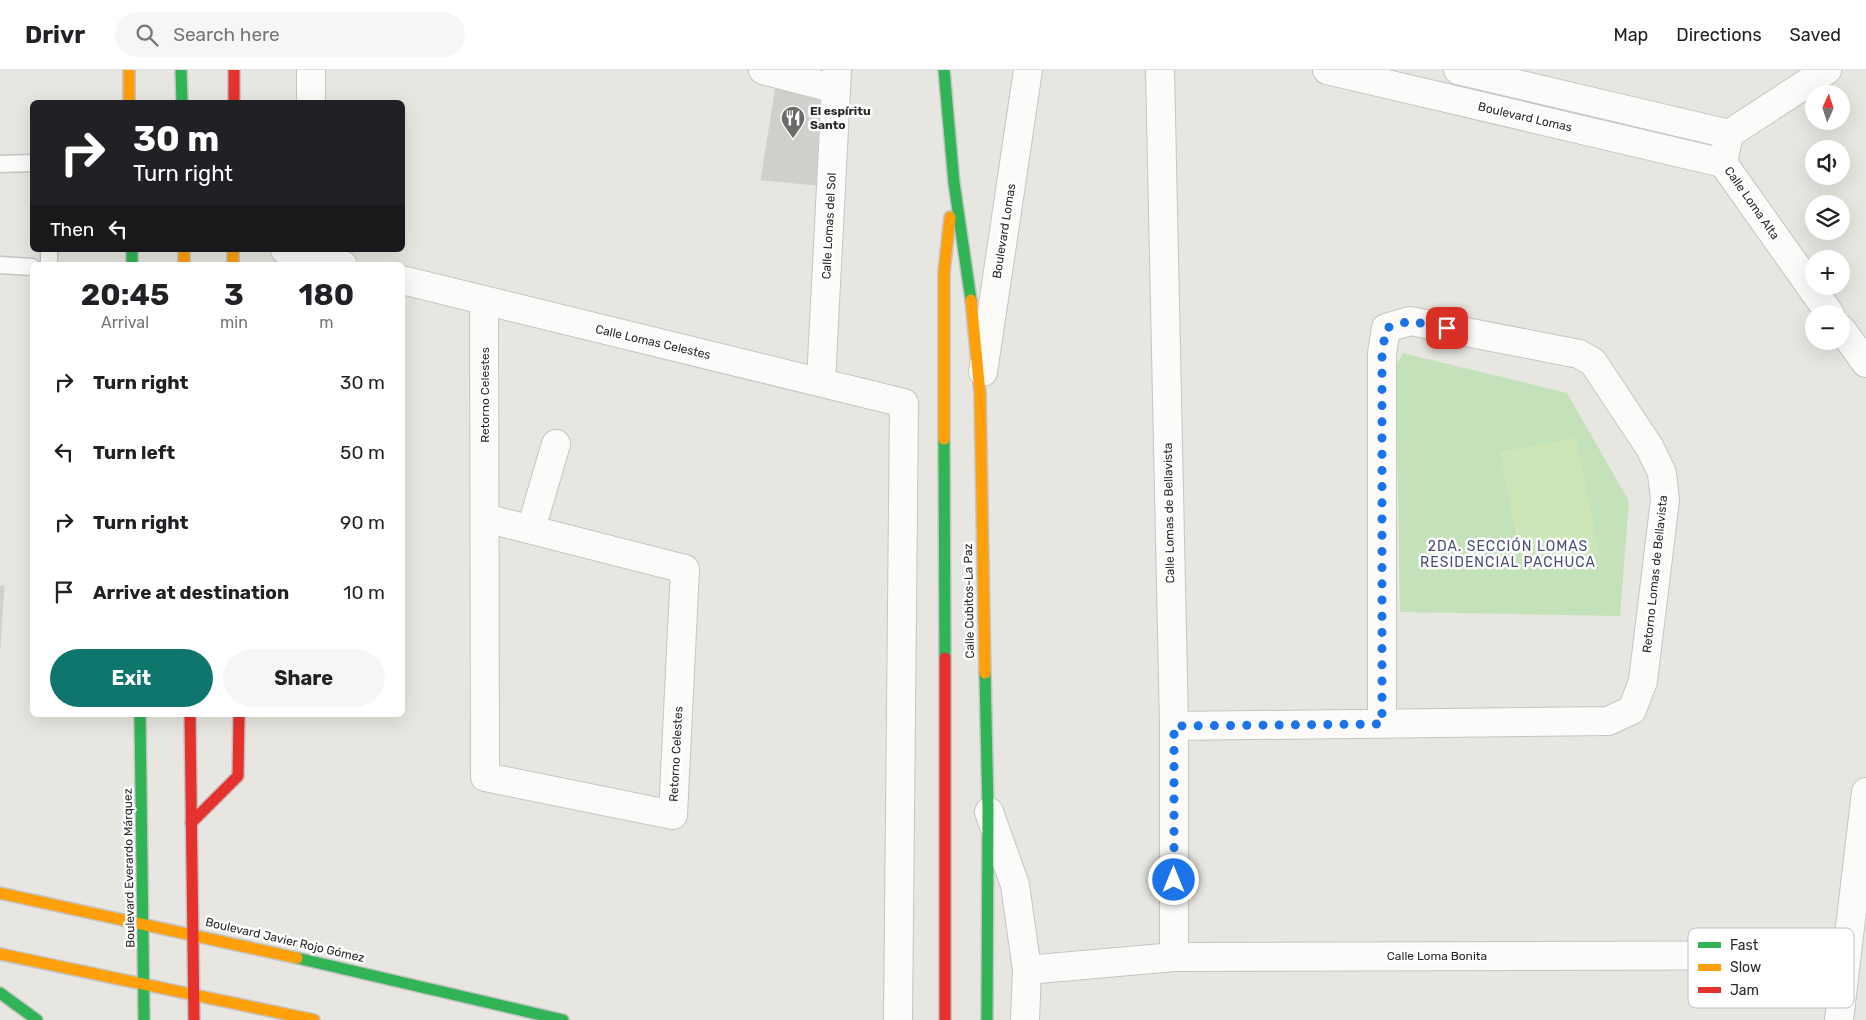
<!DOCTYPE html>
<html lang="en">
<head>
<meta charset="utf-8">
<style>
  body { margin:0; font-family:Rubik,sans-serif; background:#f6f6f6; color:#202124; height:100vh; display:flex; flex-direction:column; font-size:19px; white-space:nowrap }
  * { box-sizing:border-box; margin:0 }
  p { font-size:16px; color:#757577 }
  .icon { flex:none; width:28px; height:28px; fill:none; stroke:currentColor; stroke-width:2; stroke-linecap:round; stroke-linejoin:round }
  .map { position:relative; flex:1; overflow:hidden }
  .side { position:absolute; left:30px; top:192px; width:375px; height:455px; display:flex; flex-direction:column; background:#fff; border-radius:8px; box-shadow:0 5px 20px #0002 }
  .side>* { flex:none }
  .guide { position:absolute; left:30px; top:30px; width:375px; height:152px; border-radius:8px; box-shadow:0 5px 20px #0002; background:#202124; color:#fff; overflow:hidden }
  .needle { width:32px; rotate:3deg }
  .fabs { position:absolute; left:1805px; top:15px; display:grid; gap:10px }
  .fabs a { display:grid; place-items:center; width:45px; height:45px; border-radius:50%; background:#fff; box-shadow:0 5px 20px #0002; font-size:25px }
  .pin { position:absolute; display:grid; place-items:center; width:42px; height:42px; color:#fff; margin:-21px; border-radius:10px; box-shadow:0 2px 8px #0006 }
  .me { position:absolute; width:55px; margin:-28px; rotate:0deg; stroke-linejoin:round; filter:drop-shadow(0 0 4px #0008) }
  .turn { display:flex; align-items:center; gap:18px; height:105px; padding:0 20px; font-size:22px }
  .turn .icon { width:65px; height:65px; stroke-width:2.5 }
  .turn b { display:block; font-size:35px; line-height:42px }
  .then { display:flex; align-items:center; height:48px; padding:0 20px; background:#0003; gap:10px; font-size:19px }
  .eta { display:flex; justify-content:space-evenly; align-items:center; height:85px; text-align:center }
  .eta b { font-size:30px; font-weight:700; line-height:35px }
  .primary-button { display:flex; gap:10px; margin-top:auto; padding:10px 20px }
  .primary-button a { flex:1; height:58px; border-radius:30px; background:#0f766e; color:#fff; font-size:20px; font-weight:700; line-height:58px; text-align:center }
  .primary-button a+a { background:#f6f6f6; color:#202124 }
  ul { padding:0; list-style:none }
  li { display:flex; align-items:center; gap:15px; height:70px; padding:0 20px }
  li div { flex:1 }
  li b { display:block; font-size:19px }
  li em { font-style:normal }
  header { display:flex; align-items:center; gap:30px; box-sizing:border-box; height:70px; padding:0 25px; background:#fff; border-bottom:1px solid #e0e0e0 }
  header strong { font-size:24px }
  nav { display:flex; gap:28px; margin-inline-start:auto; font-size:18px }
  .search { width:350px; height:45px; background:#f6f6f6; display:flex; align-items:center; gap:12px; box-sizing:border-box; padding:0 18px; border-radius:28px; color:#757577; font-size:19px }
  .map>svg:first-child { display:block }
</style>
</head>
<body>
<header>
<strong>Drivr</strong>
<div class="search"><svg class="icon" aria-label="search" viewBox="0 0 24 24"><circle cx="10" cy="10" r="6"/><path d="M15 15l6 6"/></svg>Search here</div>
<nav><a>Map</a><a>Directions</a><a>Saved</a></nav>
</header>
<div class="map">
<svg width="1866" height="950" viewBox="0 0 1866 950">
  <rect width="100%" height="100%" fill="#e8e6e0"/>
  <polygon fill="#c4e2ba" points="1403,283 1567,323 1629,431 1620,546 1400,542 1396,295"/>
  <polygon fill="#cde6b8" points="1576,368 1599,484 1523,499 1500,382"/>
  <g fill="#d0cfcb" stroke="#d2d1cc">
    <polygon points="776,15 820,27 816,115 761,110"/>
    <polygon points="0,516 4,516 0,578"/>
  </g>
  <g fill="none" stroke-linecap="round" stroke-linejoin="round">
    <defs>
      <g id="lane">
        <polyline points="0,94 32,93"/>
        <polyline points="49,180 49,195"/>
        <polyline points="0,195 32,197"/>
      </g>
      <g id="street">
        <polyline points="763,0 836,19"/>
        <polyline points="1160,0 1174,656 1174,887"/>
        <polyline points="1327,0 1723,93"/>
        <polyline points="1458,0 1729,64"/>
        <polyline points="1827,0 1729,64 1723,93 1830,244"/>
        <polyline points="311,32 311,0"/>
        <polyline points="285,180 343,195"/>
        <polyline points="402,210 904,333 898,950"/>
        <polyline points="484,231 485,707 673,745 685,499 485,448"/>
        <polyline points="1841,259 1866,293"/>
        <polyline points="983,302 1028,0"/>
        <polyline points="821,311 837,0"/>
        <polyline points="531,459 556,374"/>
        <polyline points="1174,656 1608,651 1632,640 1643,611 1665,430 1662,403 1650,378 1593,292 1579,284 1410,251 1386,258 1382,284 1382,654"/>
        <polyline points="989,742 1015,815 1027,900 1025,950"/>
        <polyline points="1027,900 1174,887 1846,885"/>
        <polyline points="1839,950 1866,722"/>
      </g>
      <g id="fast">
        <polyline points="181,0 182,32"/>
        <polyline points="944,0 954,113 971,230"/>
        <polyline points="132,180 132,195"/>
        <polyline points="944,369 945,588"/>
        <polyline points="985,603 988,740 987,950"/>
        <polyline points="140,645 144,950"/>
        <polyline points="297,888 563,950"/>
        <polyline points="0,923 37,950"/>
      </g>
      <g id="slow">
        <polyline points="129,0 129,32"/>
        <polyline points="184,180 184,195"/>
        <polyline points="233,180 233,195"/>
        <polyline points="971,230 980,323 985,603"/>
        <polyline points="944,369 944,202 950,147"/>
        <polyline points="0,823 297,888"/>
        <polyline points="0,884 314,950"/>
      </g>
      <g id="jam">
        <polyline points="234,0 234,32"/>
        <polyline points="945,588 945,950"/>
        <polyline points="190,645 194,950"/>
        <polyline points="191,753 238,706 239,645"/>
      </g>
    </defs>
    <use href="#lane" stroke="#c5c4c5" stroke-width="19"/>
    <use href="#street" stroke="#c5c4c5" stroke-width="30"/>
    <use href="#fast" stroke="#c5c4c5" stroke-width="14"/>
    <use href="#slow" stroke="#c5c4c5" stroke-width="14"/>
    <use href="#jam" stroke="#c5c4c5" stroke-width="14"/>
    <use href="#lane" stroke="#fcfbfa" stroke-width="16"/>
    <use href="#street" stroke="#fcfbfa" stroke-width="28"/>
    <use href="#fast" stroke="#30b455" stroke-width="11"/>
    <use href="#slow" stroke="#ff9f0a" stroke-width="11"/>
    <use href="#jam" stroke="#e5322d" stroke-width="11"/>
  </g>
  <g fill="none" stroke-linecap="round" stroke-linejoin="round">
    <polyline stroke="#1a73e8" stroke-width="9" stroke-dasharray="0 16.2" points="1174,810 1174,656 1382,654 1382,284 1386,258 1410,251 1447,258"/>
  </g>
  <defs>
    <symbol id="restaurant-pin" viewBox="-11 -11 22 30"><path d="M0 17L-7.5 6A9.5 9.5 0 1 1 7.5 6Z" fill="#6c6b69" stroke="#fff"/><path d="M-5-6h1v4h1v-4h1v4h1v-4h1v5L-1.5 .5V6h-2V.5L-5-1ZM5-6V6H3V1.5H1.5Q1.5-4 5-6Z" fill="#fff"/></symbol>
  </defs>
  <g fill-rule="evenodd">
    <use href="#restaurant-pin" x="779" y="34" width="28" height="38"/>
  </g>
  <g text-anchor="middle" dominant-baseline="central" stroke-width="5" stroke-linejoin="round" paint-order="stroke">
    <g font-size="12" font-weight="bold" fill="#292929" stroke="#fff" text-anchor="start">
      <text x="810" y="41">El espíritu<tspan x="810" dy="14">Santo</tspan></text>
    </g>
    <g font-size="12" fill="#292929" stroke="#fff">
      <text transform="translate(1525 47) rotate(13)">Boulevard Lomas</text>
      <text transform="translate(1752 133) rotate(55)">Calle Loma Alta</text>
      <text transform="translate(829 156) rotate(-87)">Calle Lomas del Sol</text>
      <text transform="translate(1004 161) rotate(-81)">Boulevard Lomas</text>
      <text transform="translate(653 272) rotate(13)">Calle Lomas Celestes</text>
      <text transform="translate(485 325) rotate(-90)">Retorno Celestes</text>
      <text transform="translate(1169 443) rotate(-91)">Calle Lomas de Bellavista</text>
      <text transform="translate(1655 504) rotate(-84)">Retorno Lomas de Bellavista</text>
      <text transform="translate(969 531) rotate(-91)">Calle Cubitos-La Paz</text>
      <text transform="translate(676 684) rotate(-87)">Retorno Celestes</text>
      <text transform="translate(129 798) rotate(-91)">Boulevard Everardo Márquez</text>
      <text transform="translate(285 870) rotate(13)">Boulevard Javier Rojo Gómez</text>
      <text x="1437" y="886">Calle Loma Bonita</text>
    </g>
    <g font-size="14" letter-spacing="1" fill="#4c4d77" stroke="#fff">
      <text x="1508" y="476">2DA. SECCIÓN LOMAS<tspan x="1508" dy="16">RESIDENCIAL PACHUCA</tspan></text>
    </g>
  </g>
  <rect x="1688" y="858" width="166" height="80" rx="8" fill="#fff" stroke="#bfbfbf" stroke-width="1"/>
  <rect x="1698" y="872" width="23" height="6" fill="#30b455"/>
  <rect x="1698" y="894" width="23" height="7" fill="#ff9f0a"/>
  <rect x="1698" y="917" width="23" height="6" fill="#e5322d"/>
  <g font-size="14" fill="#292929">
    <text x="1730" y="880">Fast</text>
    <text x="1730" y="902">Slow</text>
    <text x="1730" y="925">Jam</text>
  </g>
</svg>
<div class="fabs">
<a><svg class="needle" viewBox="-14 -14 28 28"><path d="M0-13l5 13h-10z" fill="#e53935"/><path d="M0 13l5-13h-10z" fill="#757577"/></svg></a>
<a><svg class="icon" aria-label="sound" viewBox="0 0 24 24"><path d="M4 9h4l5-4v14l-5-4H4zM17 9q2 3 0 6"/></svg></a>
<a><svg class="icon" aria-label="layers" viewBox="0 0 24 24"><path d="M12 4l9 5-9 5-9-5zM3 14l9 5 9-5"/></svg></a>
<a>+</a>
<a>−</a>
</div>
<div class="pin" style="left:1447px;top:258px;background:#d93025"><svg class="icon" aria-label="arrive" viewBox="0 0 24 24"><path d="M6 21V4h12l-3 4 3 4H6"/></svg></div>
<svg class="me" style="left:1174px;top:810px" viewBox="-20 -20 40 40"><circle r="17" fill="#1a73e8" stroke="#fff" stroke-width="3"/><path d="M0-11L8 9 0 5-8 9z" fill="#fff"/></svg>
<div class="guide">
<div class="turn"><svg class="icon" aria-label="right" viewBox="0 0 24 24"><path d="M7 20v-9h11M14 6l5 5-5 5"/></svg><div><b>30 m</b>Turn right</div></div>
<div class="then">Then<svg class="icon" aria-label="left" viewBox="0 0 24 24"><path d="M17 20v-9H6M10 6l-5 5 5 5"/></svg></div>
</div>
<section class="side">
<div class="eta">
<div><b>20:45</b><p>Arrival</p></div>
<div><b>3</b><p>min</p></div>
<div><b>180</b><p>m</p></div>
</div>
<ul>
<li><svg class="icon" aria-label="right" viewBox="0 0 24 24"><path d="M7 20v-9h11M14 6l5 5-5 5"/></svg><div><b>Turn right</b></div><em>30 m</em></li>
<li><svg class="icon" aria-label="left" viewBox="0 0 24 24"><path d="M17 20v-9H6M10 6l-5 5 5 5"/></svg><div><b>Turn left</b></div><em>50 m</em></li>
<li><svg class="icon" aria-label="right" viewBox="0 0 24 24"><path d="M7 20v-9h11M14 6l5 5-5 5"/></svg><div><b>Turn right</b></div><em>90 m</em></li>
<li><svg class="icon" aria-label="arrive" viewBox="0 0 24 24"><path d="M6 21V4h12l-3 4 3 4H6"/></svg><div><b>Arrive at destination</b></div><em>10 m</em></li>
</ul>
<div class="primary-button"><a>Exit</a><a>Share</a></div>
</section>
</div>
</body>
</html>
